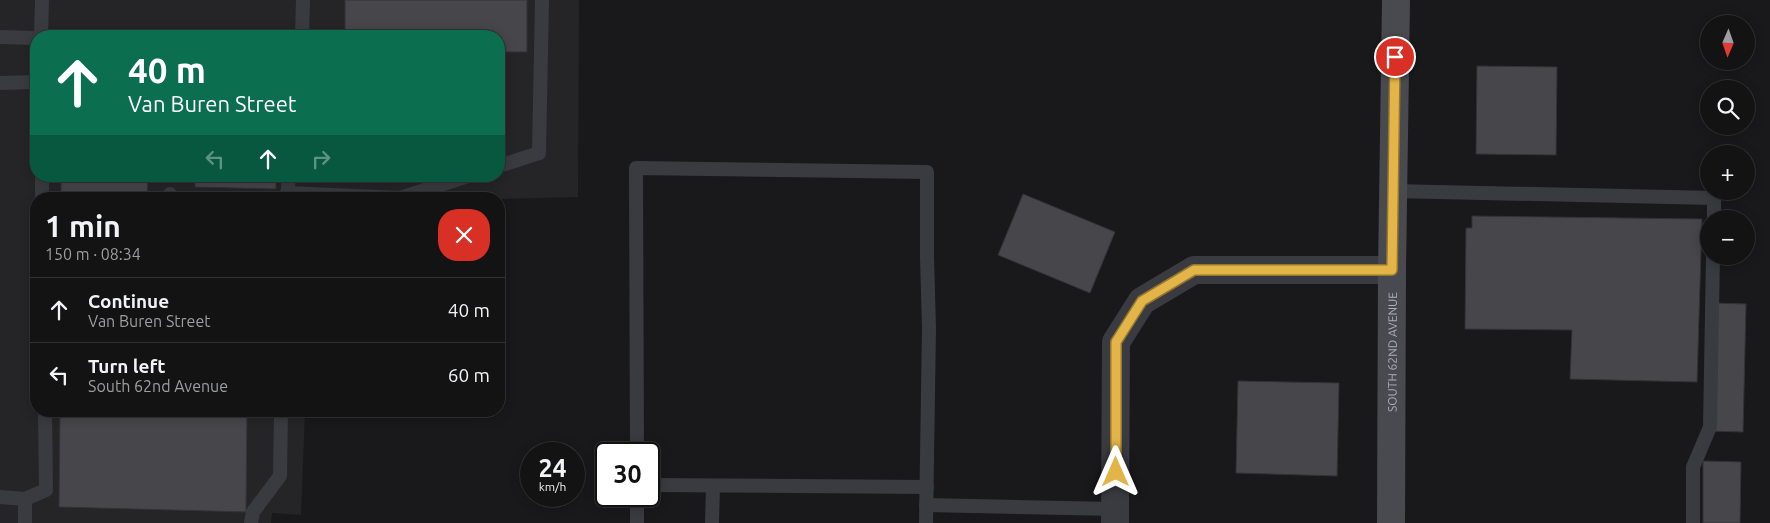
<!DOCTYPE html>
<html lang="en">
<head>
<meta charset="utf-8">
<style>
  body { margin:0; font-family:Ubuntu,sans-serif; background:#1c1c1d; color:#f1f3f6; height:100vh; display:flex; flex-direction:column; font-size:19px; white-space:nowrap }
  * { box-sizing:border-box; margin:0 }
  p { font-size:16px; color:#9d9ea0 }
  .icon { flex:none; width:28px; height:28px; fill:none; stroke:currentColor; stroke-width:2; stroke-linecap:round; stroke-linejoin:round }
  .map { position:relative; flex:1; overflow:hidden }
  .drawer { position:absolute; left:30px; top:192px; width:475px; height:225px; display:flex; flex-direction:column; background:#131314; border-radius:20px; box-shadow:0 2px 12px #0003,0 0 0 1px #323234 }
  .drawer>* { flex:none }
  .hud { position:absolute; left:30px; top:30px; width:475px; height:152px; border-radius:20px; box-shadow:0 2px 12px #0003,0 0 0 1px #323234; background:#0b6e4f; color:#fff; overflow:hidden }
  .needle { width:32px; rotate:182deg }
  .controls { position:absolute; left:1700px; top:15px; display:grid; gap:10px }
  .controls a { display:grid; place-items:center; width:55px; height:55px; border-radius:50%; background:#131314; box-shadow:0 2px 12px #0003,0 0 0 1px #323234; font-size:25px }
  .speed { position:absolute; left:520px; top:442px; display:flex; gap:10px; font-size:25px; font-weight:700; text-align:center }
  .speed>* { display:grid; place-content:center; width:65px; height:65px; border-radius:50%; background:#131314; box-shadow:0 2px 12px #0003,0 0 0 1px #323234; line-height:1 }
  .speed small { font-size:12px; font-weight:400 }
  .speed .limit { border:2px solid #111; border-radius:8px; background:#fff; color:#111 }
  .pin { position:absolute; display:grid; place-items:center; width:42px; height:42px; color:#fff; margin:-21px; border:2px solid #fff; border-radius:50%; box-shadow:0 1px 5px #0007 }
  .me { position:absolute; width:55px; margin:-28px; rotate:0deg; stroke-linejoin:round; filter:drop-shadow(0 0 4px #0008) }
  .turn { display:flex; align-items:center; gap:18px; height:105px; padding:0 15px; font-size:22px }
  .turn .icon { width:65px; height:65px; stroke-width:2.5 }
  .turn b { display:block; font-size:35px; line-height:42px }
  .lanes { display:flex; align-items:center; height:48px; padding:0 15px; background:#0003; justify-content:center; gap:25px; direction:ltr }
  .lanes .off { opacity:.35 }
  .round { display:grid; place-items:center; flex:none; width:52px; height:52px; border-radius:20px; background:#1c1c1d }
  .overview { display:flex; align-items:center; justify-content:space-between; height:85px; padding:0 15px }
  h1 { font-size:30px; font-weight:600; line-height:38px }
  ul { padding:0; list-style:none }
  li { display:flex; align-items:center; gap:15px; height:65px; padding:0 15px; border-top:1px solid #323234 }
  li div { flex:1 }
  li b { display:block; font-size:19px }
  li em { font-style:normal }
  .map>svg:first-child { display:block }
</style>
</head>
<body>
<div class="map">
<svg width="1770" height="523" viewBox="0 0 1770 523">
  <rect width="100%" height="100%" fill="#19191b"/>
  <path fill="#252528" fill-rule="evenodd" d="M0 0H579L578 197 499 199H36V411H305L301 515 272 513 271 523H0ZM36 36H499V176H36Z"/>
  <g fill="#46464b" stroke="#333337">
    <polygon points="345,0 527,0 527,52 499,52 499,36 345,36"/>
    <polygon points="1477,66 1557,67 1556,155 1476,154"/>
    <polygon points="61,176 148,176 147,199 61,199"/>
    <polygon points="195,176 276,176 276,189 195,187"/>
    <polygon points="1023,194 1115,232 1090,293 998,255"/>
    <polygon points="1472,216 1702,219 1697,382 1570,379 1572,330 1465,329 1466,228 1472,228"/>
    <polygon points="1714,303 1746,304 1743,432 1711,431"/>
    <polygon points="1238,381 1339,383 1337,476 1236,473"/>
    <polygon points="60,411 247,411 246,512 59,507"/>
    <polygon points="1703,461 1741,462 1740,523 1703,523"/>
  </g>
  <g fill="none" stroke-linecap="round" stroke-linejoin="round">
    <g stroke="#3a3b40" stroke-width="14">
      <polyline points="41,36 42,0"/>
      <polyline points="302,36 303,0"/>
      <polyline points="0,37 36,38"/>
      <polyline points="0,83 36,82"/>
      <polyline points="499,166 539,153 542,0"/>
      <polyline points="42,176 42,199"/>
      <polyline points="1393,191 1714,198 1714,219"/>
      <polyline points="287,193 400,198 468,176"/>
      <polyline points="170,199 170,194"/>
      <polyline points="287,199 289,176"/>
      <polyline points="637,454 636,168 927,172 927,257 929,328 926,523"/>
      <polyline points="649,485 927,487"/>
      <polyline points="637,496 637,523"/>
      <polyline points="0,497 25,499"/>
      <polyline points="926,505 1115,509"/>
      <polyline points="25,523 25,499 46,490 45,411"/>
      <polyline points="251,523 253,512 280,476 281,411"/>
      <polyline points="712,523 713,486"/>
      <polyline points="1693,523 1693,467 1710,427 1713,256"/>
    </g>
    <polyline stroke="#3a3b40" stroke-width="28" points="1115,523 1116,342 1142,301 1194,270 1392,270"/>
    <path stroke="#494a4f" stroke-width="28" id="s1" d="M1391 523 1392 270 1396 0"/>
  </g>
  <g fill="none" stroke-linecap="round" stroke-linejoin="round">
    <defs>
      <polyline id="route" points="1116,472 1116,342 1142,301 1194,270 1392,270 1395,57"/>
    </defs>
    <use href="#route" stroke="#94762f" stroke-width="12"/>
    <use href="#route" stroke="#e3b549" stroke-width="9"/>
  </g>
  <g text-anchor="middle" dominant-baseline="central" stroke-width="4" stroke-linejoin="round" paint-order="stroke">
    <g font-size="12" fill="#adb0b9" stroke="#141416">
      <text stroke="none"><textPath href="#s1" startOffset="171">SOUTH 62ND AVENUE</textPath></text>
    </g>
  </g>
</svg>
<div class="controls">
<a><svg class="needle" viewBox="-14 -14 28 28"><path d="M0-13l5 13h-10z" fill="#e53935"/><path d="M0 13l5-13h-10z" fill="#9d9ea0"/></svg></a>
<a><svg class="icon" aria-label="search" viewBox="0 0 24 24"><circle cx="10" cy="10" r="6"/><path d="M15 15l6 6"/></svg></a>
<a>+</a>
<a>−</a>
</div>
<div class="speed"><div>24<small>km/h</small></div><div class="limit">30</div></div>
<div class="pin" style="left:1395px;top:57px;background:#d93025"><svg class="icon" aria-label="arrive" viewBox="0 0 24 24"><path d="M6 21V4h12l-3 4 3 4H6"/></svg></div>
<svg class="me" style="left:1116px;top:472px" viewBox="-20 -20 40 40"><path d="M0-17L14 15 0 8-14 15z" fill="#e3b549" stroke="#fff" stroke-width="4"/></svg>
<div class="hud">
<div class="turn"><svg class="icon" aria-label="ahead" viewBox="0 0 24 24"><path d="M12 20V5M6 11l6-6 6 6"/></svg><div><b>40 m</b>Van Buren Street</div></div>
<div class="lanes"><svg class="icon off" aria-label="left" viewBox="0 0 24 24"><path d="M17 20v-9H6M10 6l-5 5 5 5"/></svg><svg class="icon" aria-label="ahead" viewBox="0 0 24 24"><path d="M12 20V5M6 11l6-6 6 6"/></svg><svg class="icon off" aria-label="right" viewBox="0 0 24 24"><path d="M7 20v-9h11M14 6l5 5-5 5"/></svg></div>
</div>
<section class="drawer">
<div class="overview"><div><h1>1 min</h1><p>150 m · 08:34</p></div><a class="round" style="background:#d93025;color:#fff"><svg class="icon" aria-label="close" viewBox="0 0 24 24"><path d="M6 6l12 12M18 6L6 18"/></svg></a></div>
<ul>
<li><svg class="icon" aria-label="ahead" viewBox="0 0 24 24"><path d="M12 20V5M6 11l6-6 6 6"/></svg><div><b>Continue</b><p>Van Buren Street</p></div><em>40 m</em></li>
<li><svg class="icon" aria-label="left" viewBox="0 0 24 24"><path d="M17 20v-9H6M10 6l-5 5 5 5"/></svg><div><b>Turn left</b><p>South 62nd Avenue</p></div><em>60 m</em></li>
</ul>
</section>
</div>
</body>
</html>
